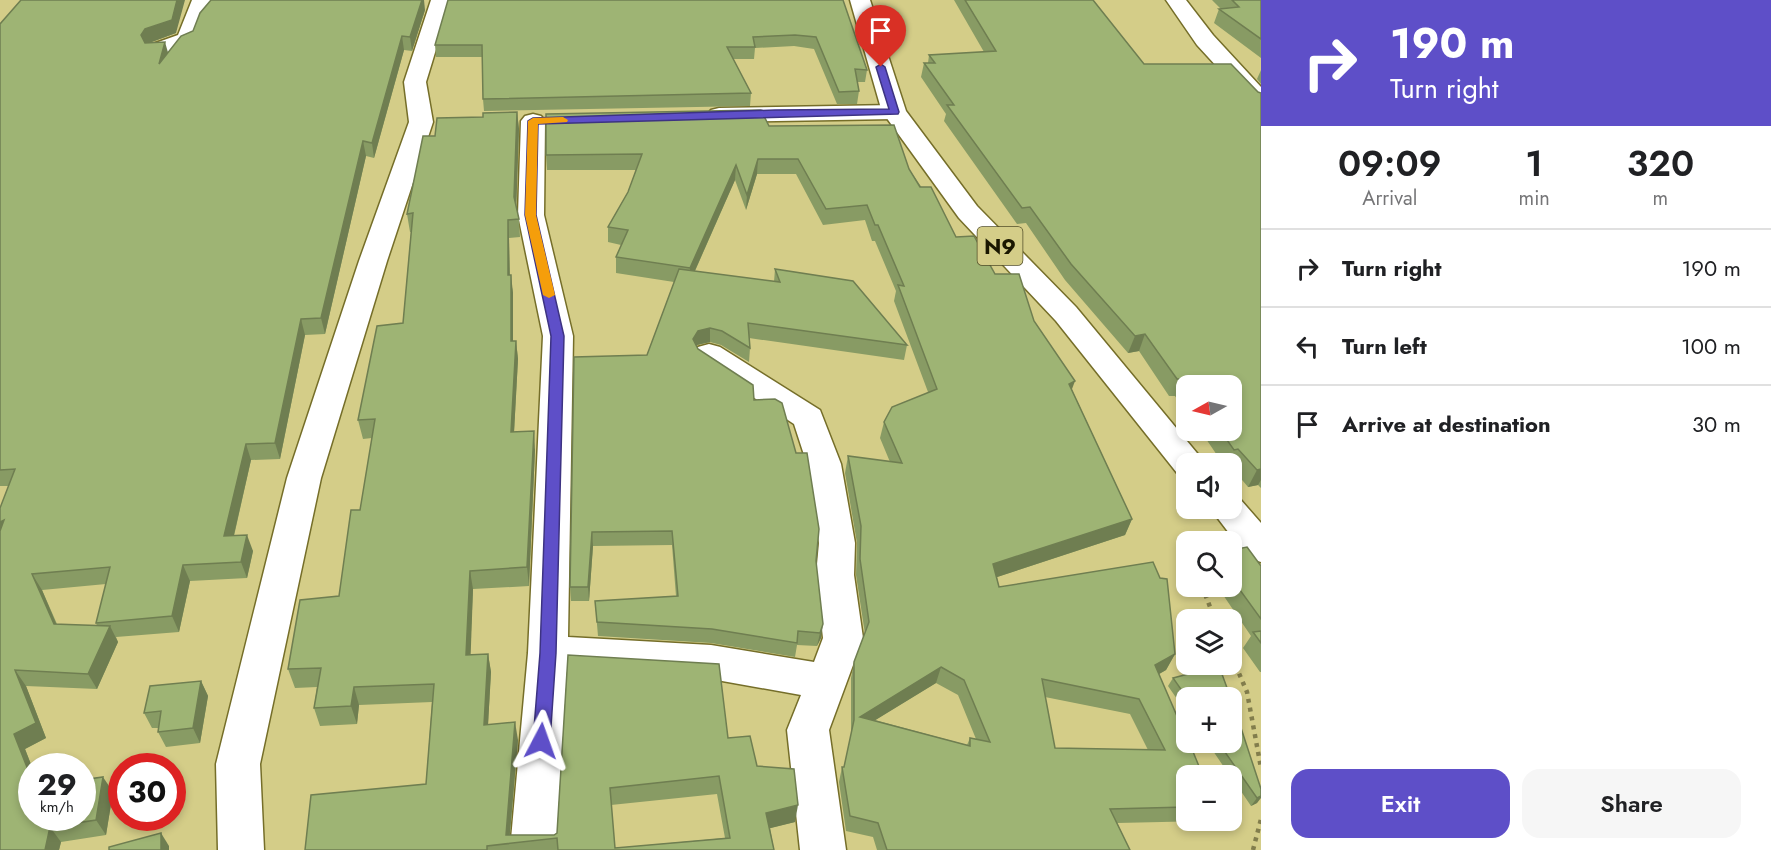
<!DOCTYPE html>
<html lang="en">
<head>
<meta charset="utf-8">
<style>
  body { margin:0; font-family:Jost,sans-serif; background:#f6f6f6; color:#202124; height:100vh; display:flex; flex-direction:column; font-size:22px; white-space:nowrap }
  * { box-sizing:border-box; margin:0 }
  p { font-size:20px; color:#757577 }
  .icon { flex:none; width:33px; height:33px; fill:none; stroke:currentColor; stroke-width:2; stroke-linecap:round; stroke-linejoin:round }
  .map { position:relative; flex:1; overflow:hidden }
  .sheet { display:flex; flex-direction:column; background:#fff; width:510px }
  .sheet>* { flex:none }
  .banner { background:#5e4fc8; color:#fff; overflow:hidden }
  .needle { width:39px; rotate:262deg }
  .controls { position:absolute; left:1176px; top:375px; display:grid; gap:12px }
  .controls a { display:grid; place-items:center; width:66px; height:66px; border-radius:12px; background:#fff; box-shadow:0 3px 9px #0003; font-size:30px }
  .speed { position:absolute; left:18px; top:753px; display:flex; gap:12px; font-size:30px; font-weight:700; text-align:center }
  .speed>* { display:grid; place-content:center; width:78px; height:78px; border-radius:50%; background:#fff; box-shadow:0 3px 9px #0003; line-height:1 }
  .speed small { font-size:15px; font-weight:400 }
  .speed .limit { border:9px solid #d22; background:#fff; color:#111 }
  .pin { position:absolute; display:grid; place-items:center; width:51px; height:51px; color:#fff; margin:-62px -26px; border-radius:50% 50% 50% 0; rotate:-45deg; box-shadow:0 0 6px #0007 }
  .pin .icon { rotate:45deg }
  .me { position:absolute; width:66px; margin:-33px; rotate:4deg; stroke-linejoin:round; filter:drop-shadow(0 0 4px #0008) }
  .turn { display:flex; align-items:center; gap:21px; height:126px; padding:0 30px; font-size:27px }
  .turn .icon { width:78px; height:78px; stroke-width:2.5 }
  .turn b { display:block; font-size:42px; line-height:51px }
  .eta { display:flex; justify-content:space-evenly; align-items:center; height:102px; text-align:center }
  .eta b { font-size:36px; font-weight:600; line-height:42px }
  .primary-button { display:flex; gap:12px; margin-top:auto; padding:12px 30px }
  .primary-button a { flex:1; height:69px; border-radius:18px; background:#5e4fc8; color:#fff; font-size:24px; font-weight:600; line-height:69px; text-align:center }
  .primary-button a+a { background:#f6f6f6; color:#202124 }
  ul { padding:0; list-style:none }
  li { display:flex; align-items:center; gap:18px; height:78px; padding:0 30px; border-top:2px solid #e0e0e0 }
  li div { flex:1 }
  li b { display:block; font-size:22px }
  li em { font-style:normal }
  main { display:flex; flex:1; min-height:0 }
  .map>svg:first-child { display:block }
</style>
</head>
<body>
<main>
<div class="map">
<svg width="1261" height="850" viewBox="0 0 1261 850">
  <rect width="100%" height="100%" fill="#d4cd88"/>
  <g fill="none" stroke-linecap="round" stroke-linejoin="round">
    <defs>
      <g id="minor">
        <path d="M192 0H212L195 44C181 49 165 58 150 55L147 50 150 45 178 35Z"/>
        <polygon points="1166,0 1186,0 1213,35 1261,87 1261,108 1253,106 1197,45"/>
        <polygon points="894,105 902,107 906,112 902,117 894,119 719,122 711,120 707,115 711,110 719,108"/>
        <polygon points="533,114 541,116 545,121 544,215 573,336 568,637 711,645 814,662 823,638 816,575 819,543 807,464 794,424 698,361 694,354 698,347 709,344 720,347 820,410 841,464 855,543 854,575 863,638 829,730 846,850 800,850 787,730 801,695 711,679 567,671 556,850 510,850 528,653 543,336 518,215 521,121 525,116"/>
      </g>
      <polygon id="tertiary" points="431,0 451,0 426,82 433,122 387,261 321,478 260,764 264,850 218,850 216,764 287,478 359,261 409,122 404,82"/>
      <g id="trunk">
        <polygon points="850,0 870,0 906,111 977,206 1076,307 1206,464 1186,464 1186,476 1177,473 1056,321 959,218 886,117 882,112"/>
        <polygon points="1232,496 1240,499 1261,523 1261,562 1248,558 1210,508 1232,508"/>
      </g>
    </defs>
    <use href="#minor" stroke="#756e29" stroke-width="3"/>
    <use href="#tertiary" stroke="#756e29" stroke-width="3"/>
    <use href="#trunk" stroke="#756e29" stroke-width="3"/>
    <g stroke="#827d4c" stroke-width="4.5" stroke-dasharray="4 5" stroke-linecap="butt">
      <polyline points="1202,586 1215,620"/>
      <polyline points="1232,657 1247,692 1261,768"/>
      <polyline points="1253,850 1261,819"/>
    </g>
    <use href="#minor" fill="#fff" fill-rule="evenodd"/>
    <use href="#tertiary" fill="#fff" fill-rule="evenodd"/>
    <use href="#trunk" fill="#fff" fill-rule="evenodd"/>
  </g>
  <g fill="#889b64" fill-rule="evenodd">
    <polygon points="843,0 867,70 865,82 857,82 859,91 857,104 837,104 814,49 794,46 755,48 754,59 733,59 751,93 750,106 484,111 483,99 482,57 436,57 435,45"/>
    <polygon points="954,0 1093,0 1144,64 1261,93 1261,488 1258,485 1248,487 1232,468 1232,464 1223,464 1200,430 1232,430 1232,386 1186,386 1186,412 1175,396 1169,396 1139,351 1128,353 1065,280 1026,223 1017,224 944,121 946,114 921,77 924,63 928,63 929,55 984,52"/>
    <polygon points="1212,0 1261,0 1261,58 1214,23 1219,9 1221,9"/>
    <path d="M425 10 412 51 404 50 374 158 366 156 325 334 305 335 280 459 251 460 234 536 253 551 247 578 190 581 179 632 116 637 118 642 97 689 26 686 46 738 25 749 32 767V818L113 792 106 835 61 842 59 850H0L9 486H0V24L176 33 149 43 168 52ZM106 584 96 623 97 626 57 624 42 590Z"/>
    <polygon points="1261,70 1261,84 1257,79"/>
    <path d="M517 112 519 129 516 206 519 219 520 237 509 238 510 275 513 293V341H516L518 359 514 432 535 450 529 586 473 589 470 654H488L491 672 488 724 518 740 510 835H554L557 833 568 655 728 738 757 766 795 822 770 828 774 850H305L426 784 432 702 359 705 357 724 320 726 314 708 317 687 295 688 288 669 339 596 360 510 372 438 363 439 358 420 403 323 411 232H410L407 214 435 136 483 117ZM717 794 725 838 615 848 611 805Z"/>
    <path d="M769 126 909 169 956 237 995 274 1034 321 1072 390 1132 519 1125 535 997 577 999 587 1175 654 1166 670 1159 674 1186 776V820L1206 821 1117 823 1130 850H877L873 837 846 831 839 782 842 767H844L851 735V678L854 662 865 634 856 575 857 543 845 473 848 456 890 462 880 438 884 422 928 392 894 301 896 291 875 241H872L865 220 823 225 796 174H757L746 210 735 180 695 271 774 282 775 269 907 345 904 360 749 338 750 348 749 362 721 345 710 342 697 345 696 346 698 349 754 400 816 561 821 638 817 646 797 645 795 657 711 643 598 636 595 601 676 596 672 545 593 546 589 601H571L570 587 647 355 674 282 616 273V257L621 245 608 242V227L628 192 636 170H547L546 155ZM936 683 958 695 976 739 970 738 967 745 875 720ZM1045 697 1130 714 1148 750 1055 748Z"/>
    <polygon points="1232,550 1261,566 1261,672 1260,672 1243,648 1251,636 1217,586 1232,586"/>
    <polygon points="1173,678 1186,698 1186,712 1168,686"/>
    <polygon points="201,681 208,696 200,743 166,747 158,732 159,728 152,728 144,713"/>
    <polygon points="1207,742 1232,742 1261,789 1257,803 1251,806 1232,778 1232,776 1230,776"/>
  </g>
  <g fill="#6f7e51">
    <polygon points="177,0 185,0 176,33 149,43 145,49 141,35 145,29"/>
    <polygon points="418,0 424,0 425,10 412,51 410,37"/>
    <polygon points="402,36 404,50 374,158 372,143"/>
    <polygon points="165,42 169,56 159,64"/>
    <polygon points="517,112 519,129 516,215 514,197"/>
    <polygon points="363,141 366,156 325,334 321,318"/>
    <polygon points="758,159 757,174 746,210 747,195"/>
    <polygon points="736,165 735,180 689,284 690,268"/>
    <polygon points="508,220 509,238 510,293 508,275"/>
    <polygon points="511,275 513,293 513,360 511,341"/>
    <polygon points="301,319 305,335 280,459 275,443"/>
    <polygon points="710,328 710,342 697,345 692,353 693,339 698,331"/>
    <polygon points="1145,334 1139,351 1128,353 1135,336"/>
    <polygon points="516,341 518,359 513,451 511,432"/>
    <polygon points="1075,381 1069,397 1069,384"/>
    <polygon points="534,431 535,450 529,586 527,567"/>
    <polygon points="246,444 251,460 230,552 224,536"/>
    <polygon points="1261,469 1261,480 1258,485 1248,487 1257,470"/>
    <polygon points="1132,519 1125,535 988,580 993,564"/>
    <polygon points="4,520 0,536 0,522"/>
    <polygon points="592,532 593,546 589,601 588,587"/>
    <polygon points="247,535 253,551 247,578 241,562"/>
    <polygon points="183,565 190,581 179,632 172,616"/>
    <polygon points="470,571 473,589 470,673 466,655"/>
    <polygon points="32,574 42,590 63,640 54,624"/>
    <polygon points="823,624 821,638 817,646 820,633"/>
    <polygon points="110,626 118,642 97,689 88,674"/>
    <polygon points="488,654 491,672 487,743 484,725"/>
    <polygon points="1175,654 1166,670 1147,681 1155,665"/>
    <polygon points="941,667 936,683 856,732 860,717"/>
    <polygon points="15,670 26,686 46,738 25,749 32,767 32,780 14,734"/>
    <polygon points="201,681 208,696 200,743 193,728"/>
    <polygon points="354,687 359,705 357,724 351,706"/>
    <polygon points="515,722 518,740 509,843 506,835"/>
    <polygon points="103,777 113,792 106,835 96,820"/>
    <polygon points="1261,796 1261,798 1257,803 1251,806 1257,798"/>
    <polygon points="798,805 795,822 763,830 766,813"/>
    <polygon points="50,827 61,842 59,850 45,850"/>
    <polygon points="161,833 169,846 169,850 161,850"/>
  </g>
  <g fill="#9eb474" stroke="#6f7e51" stroke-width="1.5" fill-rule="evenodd">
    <polygon points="21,0 177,0 172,20 145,29 141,35 145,43 165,42 159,64 181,36 193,31 200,13 211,0 422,0 410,37 402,36 372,143 363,141 321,318 301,319 275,443 246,444 224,536 247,535 241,562 183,565 172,616 96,623 110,567 32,574 54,624 110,626 88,674 15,670 36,723 14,734 32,780 32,818 82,818 82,780 103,777 96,820 50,827 45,850 0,850 0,531 4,520 0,522 0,508 15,469 0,470 0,24"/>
    <polygon points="448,0 843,0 867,70 855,69 859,91 839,92 816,37 795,35 753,37 755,47 727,47 751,93 483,99 482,45 435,45"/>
    <polygon points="965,0 1093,0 1144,64 1231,64 1258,92 1261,93 1261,469 1257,470 1238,449 1234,450 1220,430 1232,430 1232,386 1187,386 1182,379 1177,379 1145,334 1135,336 1071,264 1030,207 1022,208 947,105 954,105 924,63 935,63 929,55 996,51"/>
    <polygon points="1232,0 1261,0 1261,39 1219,9 1239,7"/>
    <path d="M761 110 769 126 894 125 909 169 920 187H931L956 237 974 236 995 274H1019L1034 321 1075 381 1069 384 1132 519 993 564 999 587 1153 562 1160 578 1167 579 1175 654 1155 665 1186 737V742H1189L1203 776H1186V807L1110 809 1130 850H887L878 823 850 816 842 767H844L854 720V662L869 622 860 559 861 526 848 456 902 463 884 422 892 407 937 389 898 285 904 286 878 225H875L867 205 826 209 798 159H758L747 195 736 165 690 268 616 257 628 230 608 227 628 192 642 154 546 155V114ZM941 667 964 680 990 742 970 738V746L860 717ZM1042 679 1139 699 1165 750 1055 748Z"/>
    <path d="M517 112 514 197 519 219 508 220V275H511V341H516L511 432 534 431 527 567 470 571 466 655 488 654 484 725 515 722 506 835H554L557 833 568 655 719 664 728 738 750 736 757 766 794 769 798 805 766 813 774 850H558L557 838 487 846V850H305L311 795 426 784 434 684 354 687 351 706 314 708 321 668 288 669 300 600 339 596 351 510H360L375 419 358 420 377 326 403 323 413 213 407 214 423 136H435L437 118 483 117V113ZM719 776 730 838 615 848 610 788Z"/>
    <polygon points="679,269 780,282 775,269 853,281 907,345 748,323 750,348 722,331 710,328 698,331 693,339 698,349 753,385 754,400 775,399 782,403 796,453 807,453 819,529 816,561 823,624 820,633 798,631 797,643 712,629 597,622 595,601 678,596 672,531 592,532 588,587 570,587 574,357 647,355"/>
    <polygon points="1247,547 1261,566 1261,619 1232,579 1232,550"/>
    <polygon points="1261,631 1261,643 1253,632"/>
    <polygon points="1219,666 1230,696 1229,698 1187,698 1173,678"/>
    <polygon points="201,681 193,728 158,732 161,711 144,713 150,686"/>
    <polygon points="1232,724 1240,725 1261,789 1261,796 1257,798 1218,742 1232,742"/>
    <polygon points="161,833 161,850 109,850 109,847"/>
  </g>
  <polygon fill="#5e4fc8" stroke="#3d3382" stroke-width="1.5" points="881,64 885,67 899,112 898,114 538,124 536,215 564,336 556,653 550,741 548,746 541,748 535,746 533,741 540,653 551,336 525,215 528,121 533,118 775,110 889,109 876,67"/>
  <polygon fill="#f59e0b" points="563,117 568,120 567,122 538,124 536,215 555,295 549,298 543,295 525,215 528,121 533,118"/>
  <g text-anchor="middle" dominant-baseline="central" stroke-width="6" stroke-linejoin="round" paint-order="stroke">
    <rect fill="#d4cd88" stroke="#524e29" stroke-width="1.5" x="977.5" y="227" width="45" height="38" rx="4.5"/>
    <g font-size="22" font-weight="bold" fill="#1a1700">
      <text x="1000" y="246">N9</text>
    </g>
  </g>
</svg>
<div class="controls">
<a><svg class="needle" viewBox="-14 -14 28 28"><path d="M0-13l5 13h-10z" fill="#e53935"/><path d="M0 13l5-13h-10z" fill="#757577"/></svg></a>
<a><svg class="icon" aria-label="sound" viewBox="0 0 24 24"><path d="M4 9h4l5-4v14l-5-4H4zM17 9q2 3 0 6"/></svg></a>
<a><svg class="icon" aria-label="search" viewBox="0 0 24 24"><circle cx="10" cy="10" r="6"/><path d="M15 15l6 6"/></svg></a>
<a><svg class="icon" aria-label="layers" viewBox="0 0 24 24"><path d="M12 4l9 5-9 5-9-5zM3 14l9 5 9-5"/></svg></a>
<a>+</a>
<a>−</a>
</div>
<div class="speed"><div>29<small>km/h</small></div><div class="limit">30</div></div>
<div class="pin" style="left:881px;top:67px;background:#d93025"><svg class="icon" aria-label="arrive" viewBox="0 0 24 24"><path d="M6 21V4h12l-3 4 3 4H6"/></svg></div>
<svg class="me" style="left:541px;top:741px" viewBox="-20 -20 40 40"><path d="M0-17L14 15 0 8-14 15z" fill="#5e4fc8" stroke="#fff" stroke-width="4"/></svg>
</div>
<section class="sheet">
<div class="banner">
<div class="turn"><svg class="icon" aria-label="right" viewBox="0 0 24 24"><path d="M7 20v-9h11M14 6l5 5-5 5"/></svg><div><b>190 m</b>Turn right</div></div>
</div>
<div class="eta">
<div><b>09:09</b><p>Arrival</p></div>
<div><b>1</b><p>min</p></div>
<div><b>320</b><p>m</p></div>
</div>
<ul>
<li><svg class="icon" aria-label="right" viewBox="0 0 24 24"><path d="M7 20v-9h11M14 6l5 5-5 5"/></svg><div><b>Turn right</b></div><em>190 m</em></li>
<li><svg class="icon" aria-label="left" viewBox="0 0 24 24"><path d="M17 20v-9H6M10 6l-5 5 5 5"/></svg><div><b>Turn left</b></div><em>100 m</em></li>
<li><svg class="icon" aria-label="arrive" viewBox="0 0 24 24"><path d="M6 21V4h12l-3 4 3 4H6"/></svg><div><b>Arrive at destination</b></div><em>30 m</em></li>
</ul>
<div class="primary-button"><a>Exit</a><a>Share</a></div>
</section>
</main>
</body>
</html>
